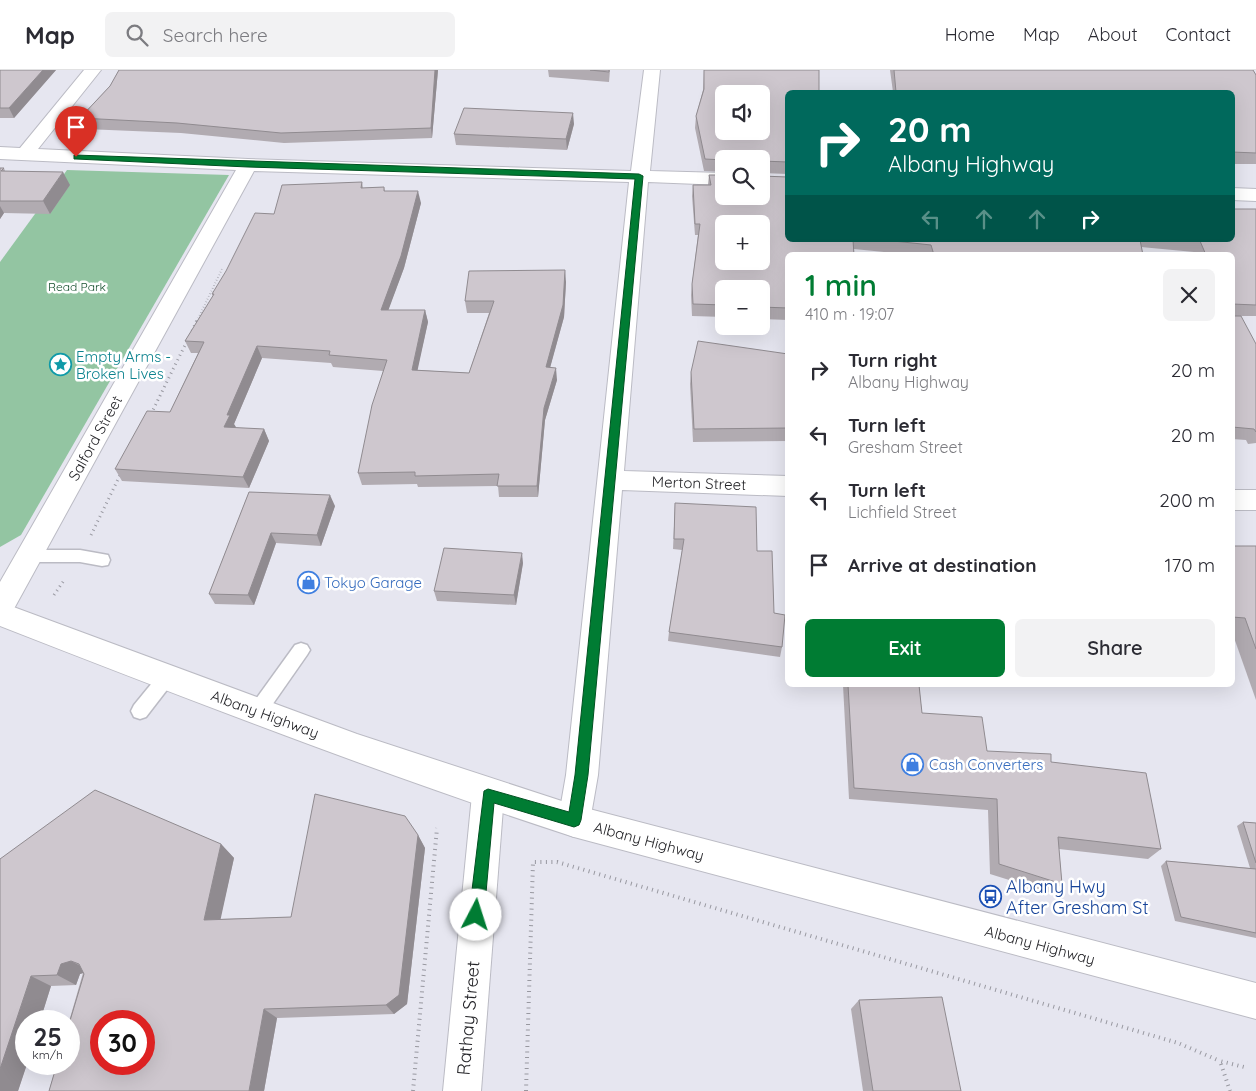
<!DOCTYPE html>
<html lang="en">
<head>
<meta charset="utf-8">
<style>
  body { margin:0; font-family:Quicksand,sans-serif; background:#f2f2f3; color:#2b2b33; height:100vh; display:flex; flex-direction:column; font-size:19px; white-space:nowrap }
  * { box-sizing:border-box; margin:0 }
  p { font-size:16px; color:#7c7c81 }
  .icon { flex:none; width:28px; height:28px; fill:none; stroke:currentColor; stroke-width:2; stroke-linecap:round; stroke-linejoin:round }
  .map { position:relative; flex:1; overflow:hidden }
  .sheet { position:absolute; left:785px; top:182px; width:450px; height:435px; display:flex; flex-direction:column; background:#fff; border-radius:8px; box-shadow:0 5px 20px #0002 }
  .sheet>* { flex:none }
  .banner { position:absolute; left:785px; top:20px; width:450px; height:152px; border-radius:8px; box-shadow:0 5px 20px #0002; background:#00695c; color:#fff; overflow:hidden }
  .tools { position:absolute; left:715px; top:15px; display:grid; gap:10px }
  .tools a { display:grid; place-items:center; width:55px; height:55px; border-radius:8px; background:#fff; box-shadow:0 5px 20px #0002; font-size:25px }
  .speed { position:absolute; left:15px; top:940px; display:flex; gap:10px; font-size:25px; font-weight:700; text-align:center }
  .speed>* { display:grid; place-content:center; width:65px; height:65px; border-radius:50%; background:#fff; box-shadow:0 5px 20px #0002; line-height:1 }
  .speed small { font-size:12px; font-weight:400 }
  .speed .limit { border:8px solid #d22; background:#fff; color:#111 }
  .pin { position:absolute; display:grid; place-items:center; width:42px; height:42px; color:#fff; margin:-51px -21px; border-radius:50% 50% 50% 0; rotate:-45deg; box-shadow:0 0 5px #0007 }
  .pin .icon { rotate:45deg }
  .me { position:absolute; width:55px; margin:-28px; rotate:5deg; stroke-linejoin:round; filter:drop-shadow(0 0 4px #0008) }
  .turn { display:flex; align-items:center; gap:18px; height:105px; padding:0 20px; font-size:22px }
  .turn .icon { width:65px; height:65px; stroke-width:2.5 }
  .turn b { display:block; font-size:35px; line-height:42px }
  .lanes { display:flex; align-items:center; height:48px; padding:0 20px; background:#0003; justify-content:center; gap:25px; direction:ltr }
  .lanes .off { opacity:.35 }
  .round { display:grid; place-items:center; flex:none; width:52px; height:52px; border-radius:8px; background:#f2f2f3 }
  .overview { display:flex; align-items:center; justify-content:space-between; height:85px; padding:0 20px }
  h1 { font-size:30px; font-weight:600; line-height:38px; color:#007c33 }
  .action { display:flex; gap:10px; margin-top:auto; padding:10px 20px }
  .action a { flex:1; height:58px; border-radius:8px; background:#007c33; color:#fff; font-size:20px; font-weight:600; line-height:58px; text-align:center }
  .action a+a { background:#f2f2f3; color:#2b2b33 }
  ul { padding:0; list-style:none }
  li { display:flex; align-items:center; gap:15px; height:65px; padding:0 20px }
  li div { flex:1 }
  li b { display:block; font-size:19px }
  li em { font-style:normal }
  header { display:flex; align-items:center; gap:30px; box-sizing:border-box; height:70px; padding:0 25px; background:#fff; border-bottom:1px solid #e1e1e2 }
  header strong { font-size:24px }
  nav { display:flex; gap:28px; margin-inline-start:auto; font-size:18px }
  .search { width:350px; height:45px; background:#f2f2f3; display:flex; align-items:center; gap:12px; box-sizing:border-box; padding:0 18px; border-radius:8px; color:#7c7c81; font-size:19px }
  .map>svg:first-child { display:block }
</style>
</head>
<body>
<header>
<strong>Map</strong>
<div class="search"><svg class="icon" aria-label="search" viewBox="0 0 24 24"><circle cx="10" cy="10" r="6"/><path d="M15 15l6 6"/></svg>Search here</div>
<nav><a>Home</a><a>Map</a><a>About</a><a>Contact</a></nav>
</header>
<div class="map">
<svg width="1256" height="1021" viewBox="0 0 1256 1021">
  <rect width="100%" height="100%" fill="#e6e6f0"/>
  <polygon fill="#93c5a2" points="67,100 229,105 21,465 0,477 0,192"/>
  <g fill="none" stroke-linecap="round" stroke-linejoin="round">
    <defs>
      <g id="service">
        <polygon points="29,480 80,480 108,485 110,490 108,495 102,496 80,492 29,492 23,490 21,486 23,482"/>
        <polygon points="301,573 307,575 310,580 307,585 263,648 257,650 251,648 248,642 251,636 295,575"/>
        <polygon points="167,599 173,602 176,607 173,612 146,647 140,649 134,647 131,641 134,635 161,602"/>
      </g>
      <g id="minor">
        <polygon points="84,0 101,0 38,79 248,89 631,101 644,0 660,0 650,101 724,103 724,115 648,112 624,401 788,406 788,426 622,420 598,705 590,751 586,762 574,767 562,762 558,751 566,705 629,112 254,101 10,546 0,550 0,512 236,100 0,89 0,77 20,78"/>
        <polygon points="1232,118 1256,119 1256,131 1232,130"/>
        <rect x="1232" y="420" width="24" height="20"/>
        <polygon points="488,710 499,714 504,725 481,1021 443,1021 472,725 477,714"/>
      </g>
      <path id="secondary" d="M0 532 357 664 574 735 1256 913V949L574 767C380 704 190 630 0 556Z"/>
    </defs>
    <use href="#service" stroke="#bbbbc4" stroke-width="3"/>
    <use href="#minor" stroke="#bbbbc4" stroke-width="2"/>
    <use href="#secondary" stroke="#bbbbc4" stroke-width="2"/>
    <polyline stroke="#9898a0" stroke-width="2" stroke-dasharray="0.5 2.5" stroke-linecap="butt" points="197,251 223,197"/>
    <g stroke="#9898a0" stroke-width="3" stroke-dasharray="1 4" stroke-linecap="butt">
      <polyline points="192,261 197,250"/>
      <polyline points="151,344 188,269"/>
      <polyline points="91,465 121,403"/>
      <polyline points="54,525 65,509"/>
    </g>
    <g stroke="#9898a0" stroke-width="4" stroke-dasharray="1 4.5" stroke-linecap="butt">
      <polyline points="413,1021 437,758"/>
      <polyline points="526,1021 533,792 557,792 1178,973 1220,991"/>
      <polyline points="1230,1021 1220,991 1244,997"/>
    </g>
    <use href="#service" fill="#fff" fill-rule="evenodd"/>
    <use href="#minor" fill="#fff" fill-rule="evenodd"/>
    <use href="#secondary" fill="#fff" fill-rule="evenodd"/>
  </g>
  <g fill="#b1abb1">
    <polygon points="0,0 56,0 14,48 0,48"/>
    <polygon points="119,0 438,0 432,68 284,73 181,63 85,59 80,48 110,16"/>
    <polygon points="548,0 610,0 609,12 549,7"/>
    <polygon points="704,0 819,0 788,22 788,104 761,103 724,89 724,102 704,101 695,58 696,46 703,20"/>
    <polygon points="890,0 1253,0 1256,5 1256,94 1232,94 1232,22 893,22"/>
    <polygon points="574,54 567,80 456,75 454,64"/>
    <polygon points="0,98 4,98 5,101 70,115 50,144 4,143 0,149"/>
    <polygon points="709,105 788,170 1232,170 1232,139 1256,139 1256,246 1233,246 1256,274 1256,373 1248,374 1246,370 1232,369 1232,185 1195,185 1194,182 1141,177 1143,185 914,185 854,179 788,185 788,250 761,249 761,219 724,219 724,247 692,246 691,225 692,214 698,165 695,165 692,126 693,115 708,115"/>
    <polygon points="362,112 363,118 384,117 385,121 421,133 404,198 388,240 425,240 428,252 417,300 469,303 489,243 467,243 465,231 566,212 564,247 550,297 557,310 545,350 538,427 499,427 498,416 418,417 417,414 362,415 358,403 383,301 333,297 331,293 262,288 234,354 235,358 264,359 269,371 249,418 122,411 115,399 170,342 198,283 191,283 185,271 213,226 212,224 274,144"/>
    <polygon points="788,284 788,371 693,372 690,314 691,302"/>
    <polygon points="249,422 335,436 321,476 276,473 254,535 215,534 209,524"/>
    <polygon points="675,433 757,481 774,543 782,577 780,587 668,571 669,562 682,480 673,479"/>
    <polygon points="1232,476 1256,476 1256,630 1232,562"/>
    <polygon points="523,493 516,535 437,531 434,521"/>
    <polygon points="843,615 919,615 922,643 987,681 1161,779 1148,789 1059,779 1062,814 1051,823 990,804 988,740 849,729"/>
    <polygon points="1243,752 1256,753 1256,868 1175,851 1161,796 1166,791 1250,798 1237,756"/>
    <polygon points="418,765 425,778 407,934 394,944 277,948 264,1021 49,1021 83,903 80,904 76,915 51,916 40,951 26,951 27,994 18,1021 0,1021 0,789 221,774 234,788 220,849 291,847"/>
    <polygon points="859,930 961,1021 863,1021 851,939"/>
  </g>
  <g fill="#908b90">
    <polygon points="43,0 56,0 14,48 9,38"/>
    <polygon points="435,0 438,0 432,68 431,58"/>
    <polygon points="573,43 574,54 567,80 566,69"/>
    <polygon points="63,102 70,115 50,144 43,131"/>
    <polygon points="418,121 421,133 404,198 384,252 381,240"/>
    <polygon points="0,136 4,143 0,149"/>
    <polygon points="565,200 566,212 564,247 547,309 546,297"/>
    <polygon points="425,240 428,252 415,312 412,300"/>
    <polygon points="257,276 262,288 234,354 236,357 230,369 224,357 227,345"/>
    <polygon points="556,298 557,310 545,350 538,427 537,416 544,338"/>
    <polygon points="264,359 269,371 249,418 243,407"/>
    <polygon points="330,425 335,436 321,476 317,465"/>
    <polygon points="271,463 276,473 254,535 248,525"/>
    <polygon points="522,483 523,493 516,535 514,525"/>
    <polygon points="418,765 425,778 407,934 394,944 386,935"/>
    <polygon points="221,774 234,788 218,861 204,850"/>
    <polygon points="71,891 90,901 80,904 76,915 57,905 61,894"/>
    <polygon points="31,906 51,916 40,951 26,951 27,994 18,1021 0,1021 0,999"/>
    <polygon points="264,939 277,948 264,1021 249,1021"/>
  </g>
  <g fill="#cec7ce" stroke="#908b90" fill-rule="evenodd">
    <polygon points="0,0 43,0 9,38 0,38"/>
    <polygon points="119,0 435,0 431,58 281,63 177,53 80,48 110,16"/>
    <polygon points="590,0 609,0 609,2"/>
    <path d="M704 0H819V22H788V92L761 91V89H724V90L705 89 696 46 704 19ZM724 24H761V61H724Z"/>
    <polygon points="894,0 1253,0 1256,5 1256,83 1232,82 1232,22 896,22"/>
    <polygon points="464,38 573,43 566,69 454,64"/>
    <polygon points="0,98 4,98 1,101 63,102 43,131 0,131"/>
    <path d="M709 105H724V126H761V106L788 107V170H853L854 185H788V238L761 237V219H724V235L693 234 692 214 700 154H695L693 115H711ZM724 154H761V191H724Z"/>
    <polygon points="362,112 361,118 384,117 384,121 418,121 401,186 381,240 425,240 412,300 469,303 494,231 465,231 469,201 565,200 563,235 546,297 556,298 544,338 537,416 497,416 499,404 415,406 415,402 358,403 372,335 387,290 329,285 330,281 257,276 227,345 230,345 224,357 264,359 243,407 115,399 147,341 170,342 204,272 185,271 214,224 212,224 226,201 255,143 274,144 282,115"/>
    <polygon points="1232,139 1256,139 1256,235 1232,234 1232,185 1206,185 1200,171 1188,170 1232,170 1232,144 1234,144 1232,141"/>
    <polygon points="884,170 1140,170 1143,185 934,185 931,175"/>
    <polygon points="1232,246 1241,246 1256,274 1256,362 1254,359 1232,357"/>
    <polygon points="698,271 788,284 788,358 694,359 691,302"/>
    <polygon points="249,422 330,425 317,465 271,463 248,525 209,524"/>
    <polygon points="675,433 756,437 757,481 772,481 774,543 785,545 782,577 669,562 684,469 674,469"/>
    <polygon points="1232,476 1256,476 1256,579 1245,548 1232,547"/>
    <polygon points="444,478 522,483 514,525 434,521"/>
    <polygon points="848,615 919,615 922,643 982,647 987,681 1051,684 1051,692 1146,703 1161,779 1058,767 1062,814 999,794 997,729 854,718"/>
    <path d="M95 720 221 774 204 850 291 847 315 724 405 746 418 765 399 925 386 935 264 939 249 1021H49L57 994H69V954L84 904 79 894 71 891 61 894 57 905 31 906 0 999V789ZM101 951H144V994H101Z"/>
    <polygon points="1243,752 1256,753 1256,793"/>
    <polygon points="1166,791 1256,799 1256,863 1181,847"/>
    <polygon points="942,927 961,1021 873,1021 859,930"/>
  </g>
  <polygon fill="#007c33" stroke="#005121" points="74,85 639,104 643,106 588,705 581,750 579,755 574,757 494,733 484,845 482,850 476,852 471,850 469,845 484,721 488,719 569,742 575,705 635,109 248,97 76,89 74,89"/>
  <defs>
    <symbol id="sight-ring" viewBox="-11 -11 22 22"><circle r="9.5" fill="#fff" stroke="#0f9aa8" stroke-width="1.5"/><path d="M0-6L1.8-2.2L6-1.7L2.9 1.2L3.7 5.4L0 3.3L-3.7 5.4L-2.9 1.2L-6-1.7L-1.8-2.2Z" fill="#0f9aa8"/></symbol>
    <symbol id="shop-ring" viewBox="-11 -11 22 22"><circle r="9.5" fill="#fff" stroke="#3f7fe0" stroke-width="1.5"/><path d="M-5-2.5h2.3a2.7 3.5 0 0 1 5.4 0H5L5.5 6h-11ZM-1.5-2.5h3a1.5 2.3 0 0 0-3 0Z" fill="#3f7fe0"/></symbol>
    <symbol id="bus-ring" viewBox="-11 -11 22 22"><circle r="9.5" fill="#fff" stroke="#1a4fb4" stroke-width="1.5"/><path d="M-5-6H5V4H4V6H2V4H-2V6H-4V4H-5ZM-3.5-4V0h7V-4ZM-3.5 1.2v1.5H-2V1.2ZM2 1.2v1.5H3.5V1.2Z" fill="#1a4fb4"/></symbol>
  </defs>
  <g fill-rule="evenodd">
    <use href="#sight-ring" x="48" y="282" width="25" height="25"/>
    <use href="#shop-ring" x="296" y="500" width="25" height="25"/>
    <use href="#shop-ring" x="900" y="682" width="25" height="25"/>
    <use href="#bus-ring" x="978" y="814" width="25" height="25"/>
  </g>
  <g text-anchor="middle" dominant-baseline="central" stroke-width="5" stroke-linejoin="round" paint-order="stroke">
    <g font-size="12" fill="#144f2d" stroke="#fff">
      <text x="77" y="216">Read Park</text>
    </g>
    <g font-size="15" fill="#0d838f" stroke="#fff" text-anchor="start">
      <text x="76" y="286">Empty Arms -<tspan x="76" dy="17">Broken Lives</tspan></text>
    </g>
    <g font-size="15" fill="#242428" stroke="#fff">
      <text transform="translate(95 368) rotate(-61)">Salford Street</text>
      <text transform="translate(699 413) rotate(2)">Merton Street</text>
      <text transform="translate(265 644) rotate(20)">Albany Highway</text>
      <text transform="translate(649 771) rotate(15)">Albany Highway</text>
      <text transform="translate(1040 875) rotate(15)">Albany Highway</text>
    </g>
    <g font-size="15" fill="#366cbe" stroke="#fff" text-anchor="start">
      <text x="324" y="512">Tokyo Garage</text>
      <text x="929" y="694">Cash Converters</text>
    </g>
    <g font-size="18" fill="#164399" stroke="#fff" text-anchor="start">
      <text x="1006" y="816">Albany Hwy<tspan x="1006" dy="21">After Gresham St</tspan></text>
    </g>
    <g font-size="18" fill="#242428" stroke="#fff">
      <text transform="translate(468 948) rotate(-85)">Rathay Street</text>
    </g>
  </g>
</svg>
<div class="tools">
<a><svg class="icon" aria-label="sound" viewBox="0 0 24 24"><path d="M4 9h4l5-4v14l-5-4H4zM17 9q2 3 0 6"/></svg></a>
<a><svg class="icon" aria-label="search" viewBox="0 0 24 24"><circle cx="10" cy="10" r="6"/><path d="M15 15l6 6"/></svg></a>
<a>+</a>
<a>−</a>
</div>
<div class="speed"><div>25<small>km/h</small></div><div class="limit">30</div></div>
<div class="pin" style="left:76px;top:87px;background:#d93025"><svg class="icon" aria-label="arrive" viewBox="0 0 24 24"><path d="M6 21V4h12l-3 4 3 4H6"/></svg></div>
<svg class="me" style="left:476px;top:845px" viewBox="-20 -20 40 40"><circle r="19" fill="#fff"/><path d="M0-13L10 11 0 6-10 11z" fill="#007c33"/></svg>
<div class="banner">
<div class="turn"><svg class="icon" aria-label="right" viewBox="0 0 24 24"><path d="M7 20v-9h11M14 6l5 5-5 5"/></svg><div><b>20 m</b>Albany Highway</div></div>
<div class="lanes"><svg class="icon off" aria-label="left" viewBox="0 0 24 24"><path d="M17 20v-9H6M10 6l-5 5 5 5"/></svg><svg class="icon off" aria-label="ahead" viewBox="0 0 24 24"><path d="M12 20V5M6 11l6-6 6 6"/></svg><svg class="icon off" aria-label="ahead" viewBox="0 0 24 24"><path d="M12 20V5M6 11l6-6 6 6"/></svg><svg class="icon" aria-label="right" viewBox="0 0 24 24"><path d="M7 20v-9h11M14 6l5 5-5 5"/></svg></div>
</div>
<section class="sheet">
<div class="overview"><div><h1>1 min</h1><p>410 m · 19:07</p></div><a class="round"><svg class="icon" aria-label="close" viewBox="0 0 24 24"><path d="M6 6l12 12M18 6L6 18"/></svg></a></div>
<ul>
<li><svg class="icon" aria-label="right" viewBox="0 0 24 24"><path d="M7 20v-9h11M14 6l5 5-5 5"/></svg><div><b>Turn right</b><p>Albany Highway</p></div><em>20 m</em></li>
<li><svg class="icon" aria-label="left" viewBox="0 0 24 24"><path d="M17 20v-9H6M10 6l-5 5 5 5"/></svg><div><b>Turn left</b><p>Gresham Street</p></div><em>20 m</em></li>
<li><svg class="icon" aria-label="left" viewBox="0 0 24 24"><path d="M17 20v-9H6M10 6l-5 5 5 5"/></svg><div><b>Turn left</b><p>Lichfield Street</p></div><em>200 m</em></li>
<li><svg class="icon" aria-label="arrive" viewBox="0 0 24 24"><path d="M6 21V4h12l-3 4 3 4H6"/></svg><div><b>Arrive at destination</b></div><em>170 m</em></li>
</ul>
<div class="action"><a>Exit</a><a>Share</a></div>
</section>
</div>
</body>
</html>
